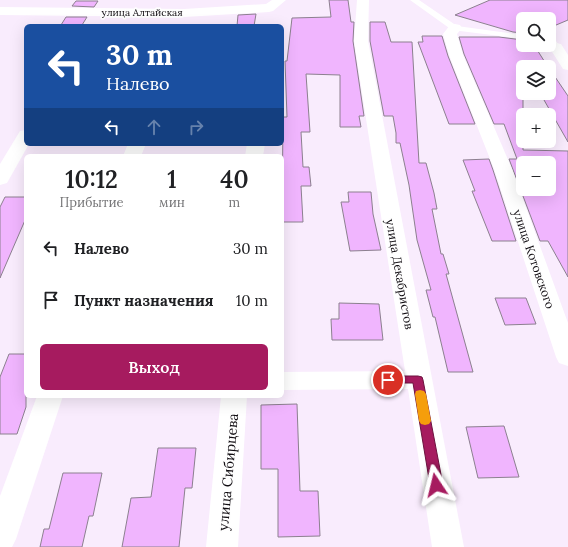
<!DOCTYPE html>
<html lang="ru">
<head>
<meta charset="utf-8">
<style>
  body { margin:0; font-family:Lora,serif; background:#f6f6f6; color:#202124; height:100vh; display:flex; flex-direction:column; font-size:15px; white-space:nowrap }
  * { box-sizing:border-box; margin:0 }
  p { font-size:13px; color:#757577 }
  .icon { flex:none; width:22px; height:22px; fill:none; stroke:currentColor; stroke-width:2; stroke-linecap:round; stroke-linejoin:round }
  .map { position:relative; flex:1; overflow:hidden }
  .details { position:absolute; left:24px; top:154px; width:260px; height:244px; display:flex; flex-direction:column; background:#fff; border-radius:6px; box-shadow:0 4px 16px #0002 }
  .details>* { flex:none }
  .banner { position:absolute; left:24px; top:24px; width:260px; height:122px; border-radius:6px; box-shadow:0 4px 16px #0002; background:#1a4fa0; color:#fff; overflow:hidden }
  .tools { position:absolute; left:516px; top:12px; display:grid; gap:8px }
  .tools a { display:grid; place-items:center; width:40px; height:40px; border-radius:6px; background:#fff; box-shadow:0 4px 16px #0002; font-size:20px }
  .pin { position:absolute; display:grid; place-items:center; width:34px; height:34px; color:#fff; margin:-17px; border:2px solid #fff; border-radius:50%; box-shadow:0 1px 4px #0007 }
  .me { position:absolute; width:44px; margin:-22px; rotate:350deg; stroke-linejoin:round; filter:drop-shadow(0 0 3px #0008) }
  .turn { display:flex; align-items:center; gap:14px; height:84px; padding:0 16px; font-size:18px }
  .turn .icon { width:52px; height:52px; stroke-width:2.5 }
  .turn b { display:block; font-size:28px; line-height:34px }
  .lanes { display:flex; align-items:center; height:38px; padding:0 16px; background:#0003; justify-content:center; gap:20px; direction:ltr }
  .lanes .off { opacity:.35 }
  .eta { display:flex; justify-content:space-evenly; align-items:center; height:68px; text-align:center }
  .eta b { font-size:24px; font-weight:600; line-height:28px }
  .button { display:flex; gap:8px; margin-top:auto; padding:8px 16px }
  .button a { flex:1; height:46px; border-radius:6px; background:#a61b5f; color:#fff; font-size:16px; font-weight:600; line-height:46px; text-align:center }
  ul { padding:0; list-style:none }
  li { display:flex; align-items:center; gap:12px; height:52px; padding:0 16px }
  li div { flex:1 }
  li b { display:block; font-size:15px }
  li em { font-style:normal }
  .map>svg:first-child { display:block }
</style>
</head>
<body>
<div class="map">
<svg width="568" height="547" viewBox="0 0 568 547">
  <rect width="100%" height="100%" fill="#f9ecfd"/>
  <g fill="#f0b5fe" stroke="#8c808f" fill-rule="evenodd">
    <polygon points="329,0 348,0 351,22 354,22 353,41 364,116 359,116 361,127 340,127 340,75 306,74 310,132 301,132 303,167 309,167 311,186 301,186 303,222 282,222 283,117 287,117 285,61 287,61 292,18 331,17"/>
    <polygon points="490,0 568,0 568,20 549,28 549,19 523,19 523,33 513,32 455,15"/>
    <polygon points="76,1 98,1 94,7 72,6"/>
    <polygon points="256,14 254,26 237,26 238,15"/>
    <polygon points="66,17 87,17 82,25 61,25"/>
    <polygon points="370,22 385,22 391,42 412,42 419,163 426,163 434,193 437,209 432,209 441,254 443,254 449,274 446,274 473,372 448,372 435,317 433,317 426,290 431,290 417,240 409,185 400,143 396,143 396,133 393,116 384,116 370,41"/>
    <polygon points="422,36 442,36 448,56 475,124 449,124 418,42 423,42"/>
    <path d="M459 37H499L523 40V45H534L548 67H526L523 62V150L568 151V277L548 241H540L509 159H517L504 124H494L464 54ZM523 163H549V189H523Z"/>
    <polygon points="549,68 568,96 568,142 540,93 549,93"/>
    <polygon points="489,159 493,170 516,241 492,241 472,191 475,191 463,160"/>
    <polygon points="348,192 371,192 373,214 381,250 350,251 341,202 349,202"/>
    <polygon points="5,197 26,197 26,218 0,278 0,207"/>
    <polygon points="495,298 526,298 536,324 505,325"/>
    <polygon points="339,303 379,304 383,340 332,340 331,319 339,319"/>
    <polygon points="9,354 26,354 26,407 17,434 0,434 0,377"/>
    <polygon points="297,404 300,491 318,491 320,536 278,537 278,469 261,469 261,405"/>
    <polygon points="504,426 519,477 478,478 466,427"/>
    <polygon points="158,448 196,448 192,488 185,488 179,547 122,547 131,498 151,497"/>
    <polygon points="63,473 102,473 93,516 89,516 82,547 40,547 44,529 49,529"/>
  </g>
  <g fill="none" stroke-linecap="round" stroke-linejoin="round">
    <g fill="#fff" fill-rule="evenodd">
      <polygon points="410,0 419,0 457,26 523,35 523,39 452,30"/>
      <polygon points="549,39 556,41 560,47 559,49 553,49 549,44"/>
    </g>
    <g fill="#fff" fill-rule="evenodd">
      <polygon points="272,0 286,0 273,11 269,12 184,17 0,15 0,7 184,9 266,4"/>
      <polygon points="357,0 369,0 368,41 464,547 432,547 408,389 282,390 282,372 405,371 354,41"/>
      <polygon points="455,24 460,25 462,28 457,34 463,55 512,169 568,323 568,366 559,363 556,357 494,169 449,55 443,34 450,25"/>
      <polygon points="556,43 561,44 568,55 568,70 563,69 549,47 551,44"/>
      <polygon points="26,130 26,144 29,144 7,183 0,185 0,164 20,131"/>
      <polygon points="128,144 146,144 141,156 123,156"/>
      <polygon points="247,144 265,144 263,156 245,156"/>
      <polygon points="37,396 63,396 16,539 12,547 0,547 0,496"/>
      <polygon points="221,396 247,396 238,547 206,547"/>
    </g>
  </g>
  <polygon fill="#a61b5f" stroke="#6c123e" points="388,376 418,376 422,377 423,380 443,485 441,489 436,490 432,489 430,485 413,383 384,383 382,380 384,377"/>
  <polygon fill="#f59e0b" points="420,390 424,391 426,394 431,421 429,424 425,425 421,424 419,421 415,394 416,391"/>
  <g text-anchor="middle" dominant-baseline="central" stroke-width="3.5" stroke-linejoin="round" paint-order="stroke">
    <g font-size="10" fill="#110d12" stroke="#fefefe">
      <text x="142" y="12">улица Алтайская</text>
    </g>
    <g font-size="12" fill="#110d12" stroke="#fefefe">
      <text transform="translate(534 259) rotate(71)">улица Котовского</text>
      <text transform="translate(400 274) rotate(80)">улица Декабристов</text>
    </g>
    <g font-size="14" fill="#110d12" stroke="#fefefe">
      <text transform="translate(228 472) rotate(-85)">улица Сибирцева</text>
    </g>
  </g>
</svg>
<div class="tools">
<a><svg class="icon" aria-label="search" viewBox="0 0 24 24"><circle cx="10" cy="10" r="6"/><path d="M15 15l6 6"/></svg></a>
<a><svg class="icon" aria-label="layers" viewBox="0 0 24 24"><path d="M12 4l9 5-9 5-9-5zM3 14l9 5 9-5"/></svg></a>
<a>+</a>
<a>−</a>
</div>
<div class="pin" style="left:388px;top:380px;background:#d93025"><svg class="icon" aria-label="arrive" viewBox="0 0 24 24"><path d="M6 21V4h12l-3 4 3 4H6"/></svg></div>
<svg class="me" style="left:436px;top:485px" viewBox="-20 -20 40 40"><path d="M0-17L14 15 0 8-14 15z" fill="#a61b5f" stroke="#fff" stroke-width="4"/></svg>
<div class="banner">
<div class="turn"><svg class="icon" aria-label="left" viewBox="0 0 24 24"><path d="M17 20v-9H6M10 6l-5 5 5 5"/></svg><div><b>30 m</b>Налево</div></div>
<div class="lanes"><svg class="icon" aria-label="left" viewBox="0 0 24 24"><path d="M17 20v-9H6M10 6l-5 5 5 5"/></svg><svg class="icon off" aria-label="ahead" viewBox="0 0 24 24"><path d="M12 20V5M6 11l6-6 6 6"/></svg><svg class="icon off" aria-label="right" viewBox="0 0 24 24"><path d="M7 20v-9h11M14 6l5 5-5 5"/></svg></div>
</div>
<section class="details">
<div class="eta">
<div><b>10:12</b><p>Прибытие</p></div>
<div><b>1</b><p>мин</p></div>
<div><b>40</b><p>m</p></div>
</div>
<ul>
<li><svg class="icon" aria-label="left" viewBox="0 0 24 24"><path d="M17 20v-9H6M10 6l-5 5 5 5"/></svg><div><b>Налево</b></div><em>30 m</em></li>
<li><svg class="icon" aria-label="arrive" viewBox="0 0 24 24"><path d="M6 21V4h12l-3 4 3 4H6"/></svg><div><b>Пункт назначения</b></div><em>10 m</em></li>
</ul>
<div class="button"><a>Выход</a></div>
</section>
</div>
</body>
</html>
